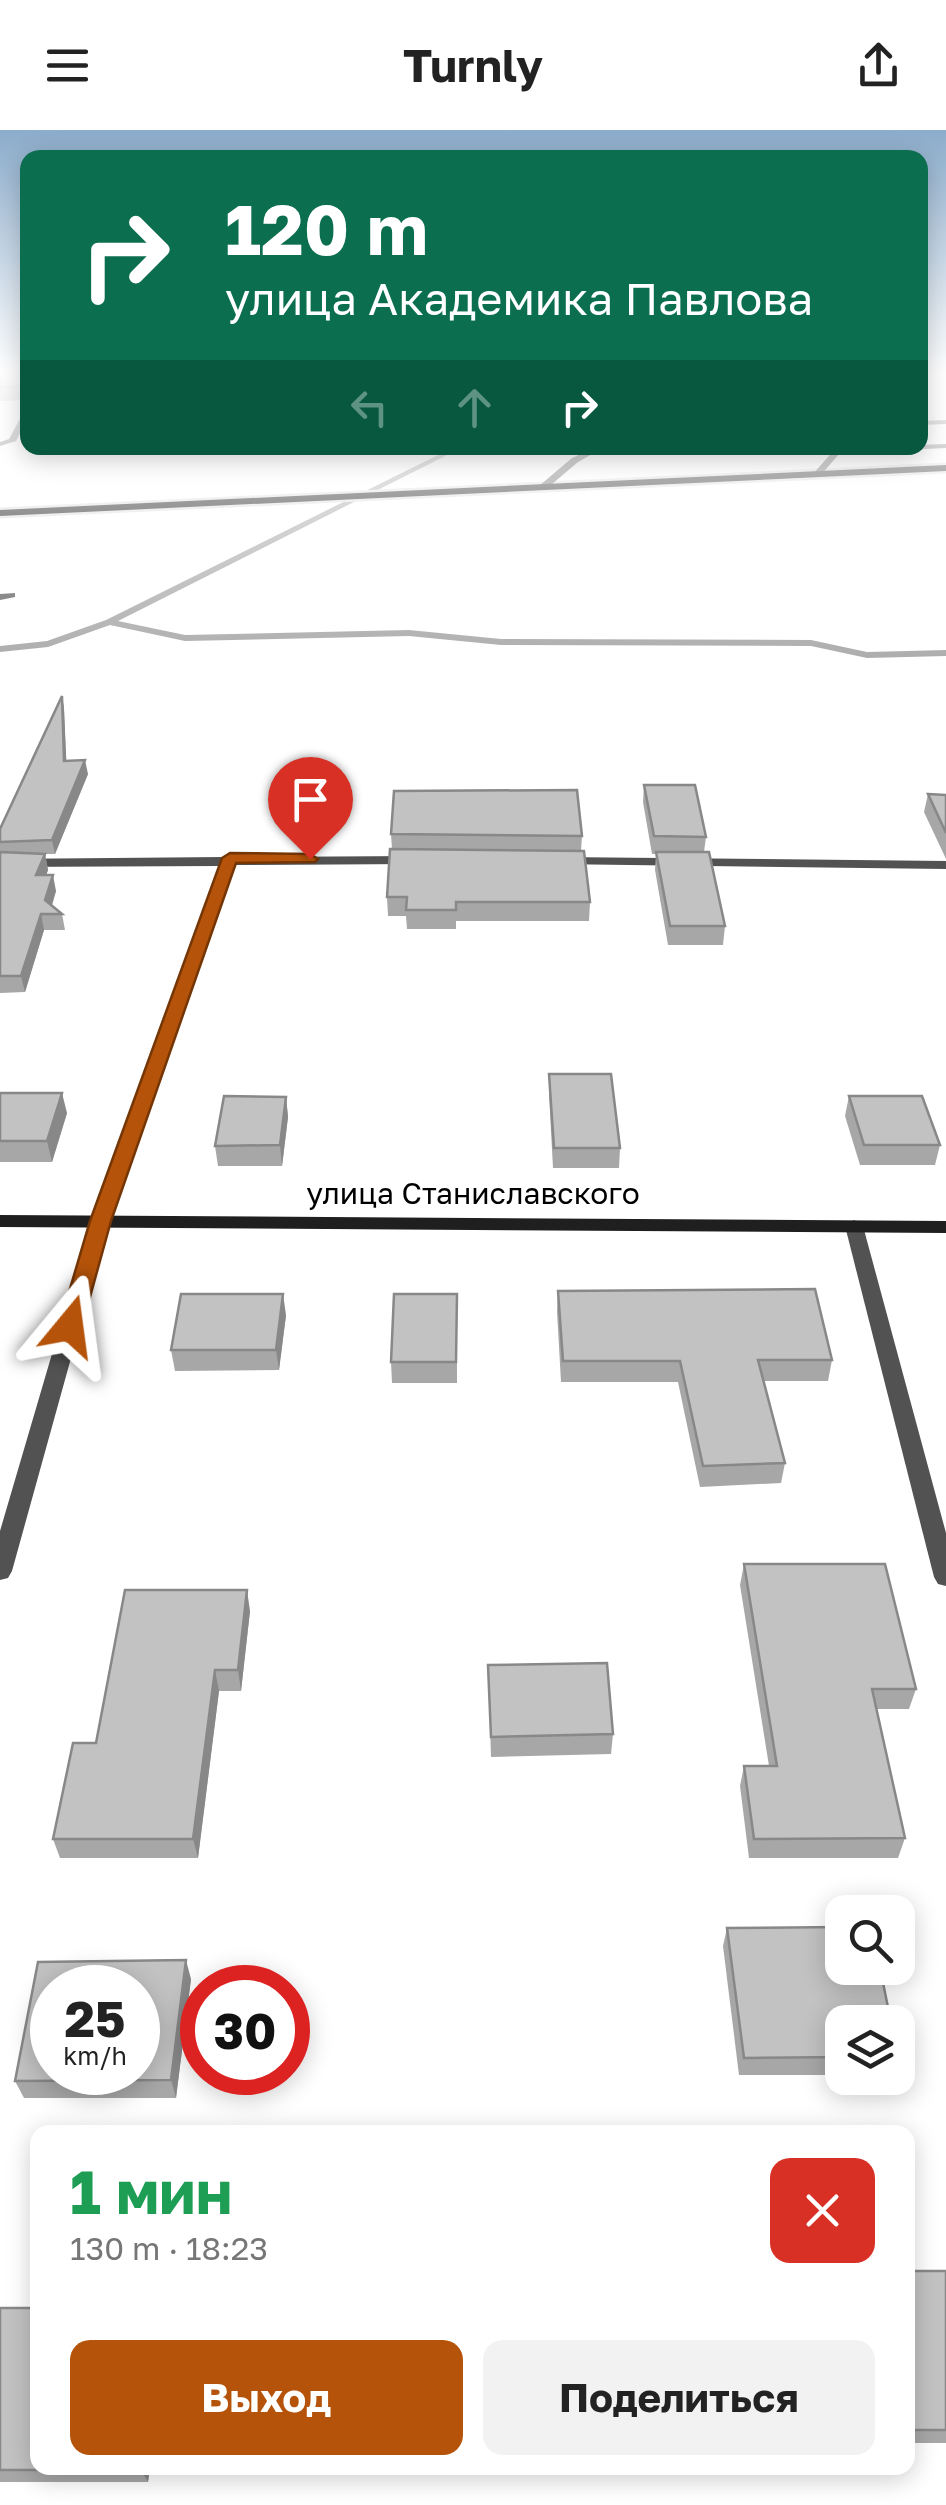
<!DOCTYPE html>
<html lang="ru">
<head>
<meta charset="utf-8">
<style>
  body { margin:0; font-family:"Golos Text",sans-serif; background:#f2f2f2; color:#222; height:100vh; display:flex; flex-direction:column; font-size:38px; white-space:nowrap }
  * { box-sizing:border-box; margin:0 }
  p { font-size:32px; color:#767676 }
  .icon { flex:none; width:55px; height:55px; fill:none; stroke:currentColor; stroke-width:2; stroke-linecap:round; stroke-linejoin:round }
  .map { position:relative; flex:1; overflow:hidden }
  .panel { position:absolute; left:30px; top:1995px; width:885px; height:350px; display:flex; flex-direction:column; background:#fff; border-radius:20px; box-shadow:0 5px 25px #0003 }
  .panel>* { flex:none }
  .guide { position:absolute; left:20px; top:20px; width:908px; height:305px; border-radius:20px; box-shadow:0 5px 25px #0003; background:#0b6e4f; color:#fff; overflow:hidden }
  .fabs { position:absolute; left:825px; top:1765px; display:grid; gap:20px }
  .fabs a { display:grid; place-items:center; width:90px; height:90px; border-radius:20px; background:#fff; box-shadow:0 5px 25px #0003; font-size:50px }
  .speed { position:absolute; left:30px; top:1835px; display:flex; gap:20px; font-size:50px; font-weight:700; text-align:center }
  .speed>* { display:grid; place-content:center; width:130px; height:130px; border-radius:50%; background:#fff; box-shadow:0 5px 25px #0003; line-height:1 }
  .speed small { font-size:25px; font-weight:400 }
  .speed .limit { border:15px solid #d22; background:#fff; color:#111 }
  .pin { position:absolute; display:grid; place-items:center; width:85px; height:85px; color:#fff; margin:-102px -42px; border-radius:50% 50% 50% 0; rotate:-45deg; box-shadow:0 0 10px #0007 }
  .pin .icon { rotate:45deg }
  .me { position:absolute; width:110px; margin:-55px; rotate:16deg; stroke-linejoin:round; filter:drop-shadow(0 0 8px #0008) }
  .turn { display:flex; align-items:center; gap:35px; height:210px; padding:0 40px; font-size:45px }
  .turn .icon { width:130px; height:130px; stroke-width:2.5 }
  .turn b { display:block; font-size:70px; line-height:85px }
  .lanes { display:flex; align-items:center; height:95px; padding:0 40px; background:#0003; justify-content:center; gap:50px; direction:ltr }
  .lanes .off { opacity:.35 }
  .round { display:grid; place-items:center; flex:none; width:105px; height:105px; border-radius:20px; background:#f2f2f2 }
  .overview { display:flex; align-items:center; justify-content:space-between; height:170px; padding:0 40px }
  h1 { font-size:60px; font-weight:700; line-height:75px; color:#1e9e55 }
  .primary-button { display:flex; gap:20px; margin-top:auto; padding:20px 40px }
  .primary-button a { flex:1; height:115px; border-radius:20px; background:#b45309; color:#fff; font-size:40px; font-weight:700; line-height:115px; text-align:center }
  .primary-button a+a { background:#f2f2f2; color:#222 }
  header { display:flex; justify-content:space-between; align-items:center; height:130px; padding:0 40px; background:#fff; font-size:45px; font-weight:700 }
  .map>svg:first-child { display:block }
</style>
</head>
<body>
<header><svg class="icon" aria-label="menu" viewBox="0 0 24 24"><path d="M4 6h16M4 12h16M4 18h16"/></svg>Turnly<svg class="icon" aria-label="share" viewBox="0 0 24 24"><path d="M12 15V3M7 8l5-5 5 5M5 13v7h14v-7"/></svg></header>
<div class="map">
<svg width="946" height="2375" viewBox="0 0 946 2375">
  <rect width="100%" height="100%" fill="#fff"/>
  <g fill="none" stroke-linecap="round" stroke-linejoin="round">
    <polygon fill="#a0a0a0" fill-rule="evenodd" points="452,318 461,318 118,491 185,505 409,500 501,509 811,510 867,522 946,520 946,526 867,528 811,516 501,515 409,506 185,511 110,495 48,517 0,522 0,516 47,511 106,490"/>
    <defs>
      <polygon id="primary" points="946,335 946,341 0,386 0,380"/>
    </defs>
    <use href="#primary" stroke="#dbdbdb" stroke-width="5"/>
    <g fill="#525252" fill-rule="evenodd">
      <polygon points="28,274 28,286 16,311 0,316 0,312 9,309"/>
      <polygon points="946,290 946,294 920,295 920,291"/>
      <polygon points="946,314 946,318 840,323 819,347 812,345 836,318 920,318 920,315"/>
      <polygon points="15,463 15,467 0,470 0,464"/>
    </g>
    <g fill="#525252" fill-rule="evenodd">
      <polygon points="594,318 603,318 578,332 545,360 539,360 539,356 572,328"/>
      <polygon points="230,724 236,727 414,726 421,730 414,734 234,735 109,1091 12,1441 8,1448 0,1450 0,1401 91,1091 220,736 0,737 0,729 224,727"/>
      <polygon points="558,727 946,731 946,739 553,734 553,728"/>
      <polygon points="854,1090 863,1096 946,1403 946,1456 938,1454 934,1447 845,1096"/>
    </g>
    <polygon fill="#1f1f1f" fill-rule="evenodd" points="0,1085 946,1091 946,1103 0,1097"/>
    <use href="#primary" fill="#000" fill-rule="evenodd"/>
  </g>
  <g fill="#a7a7a7">
    <polygon points="0,242 28,242 28,270 0,271"/>
    <polygon points="62,566 64,579 66,631 88,644 55,724 45,724 48,740 46,745 56,761 52,776 62,784 65,800 44,800 25,862 0,863 0,699"/>
    <polygon points="644,655 706,707 704,722 725,796 723,815 668,815 655,740 656,724 652,724 643,672"/>
    <polygon points="928,664 946,665 946,729 924,682"/>
    <polygon points="391,704 582,706 581,721 590,772 589,791 456,791 456,799 407,799 406,786 388,786 387,767 392,719"/>
    <polygon points="549,944 620,1018 619,1038 553,1038 549,964"/>
    <polygon points="0,963 67,983 52,1032 0,1032"/>
    <polygon points="849,966 940,1015 935,1035 860,1035 845,986"/>
    <polygon points="286,967 288,987 282,1036 218,1036 215,1016"/>
    <polygon points="558,1161 832,1230 828,1251 764,1251 785,1333 781,1353 700,1357 678,1252 561,1252 557,1181"/>
    <polygon points="457,1164 457,1253 392,1253 391,1232"/>
    <polygon points="286,1185 279,1240 175,1241 171,1220"/>
    <polygon points="744,1434 916,1559 909,1579 877,1579 905,1708 898,1728 749,1728 740,1656 744,1636 769,1636 740,1455"/>
    <polygon points="250,1481 241,1561 219,1561 198,1728 60,1728 53,1709 96,1613"/>
    <polygon points="488,1535 613,1604 611,1624 491,1627"/>
    <polygon points="727,1798 842,1892 842,1945 739,1945 723,1816"/>
    <polygon points="191,1849 176,1968 24,1968 15,1951"/>
    <rect x="908" y="2141" width="38" height="172"/>
    <polygon points="0,2178 38,2338 150,2338 148,2352 0,2352"/>
  </g>
  <g fill="#888">
    <polygon points="62,566 64,579 67,645 64,631"/>
    <polygon points="85,630 88,644 55,724 52,710"/>
    <polygon points="45,724 48,740 40,761 36,745"/>
    <polygon points="53,745 56,761 48,786 45,770"/>
    <polygon points="41,784 44,800 25,862 21,846"/>
    <polygon points="62,963 67,983 52,1032 47,1011"/>
    <polygon points="286,967 288,987 282,1036 280,1015"/>
    <polygon points="283,1164 286,1185 279,1240 276,1220"/>
    <polygon points="247,1460 250,1481 241,1561 238,1540"/>
    <polygon points="215,1540 219,1561 198,1728 193,1709"/>
    <polygon points="186,1830 191,1849 176,1968 171,1950"/>
    <polygon points="142,2338 150,2338 148,2352 141,2340"/>
  </g>
  <g fill="#c2c2c2" stroke="#888" stroke-width="2.5" fill-rule="evenodd">
    <polygon points="0,242 28,242 28,256 0,257"/>
    <polygon points="62,566 64,631 85,630 52,710 0,712 0,699"/>
    <polygon points="644,655 695,655 706,707 654,706"/>
    <polygon points="577,660 582,706 391,704 394,661"/>
    <polygon points="928,664 946,665 946,703"/>
    <polygon points="390,719 584,721 590,772 456,772 456,780 406,780 407,767 387,767"/>
    <polygon points="0,722 45,724 36,745 53,745 45,770 62,784 41,784 21,846 0,846"/>
    <polygon points="656,722 709,722 725,796 670,796"/>
    <polygon points="549,944 611,944 620,1018 554,1018"/>
    <polygon points="0,963 62,963 47,1011 0,1011"/>
    <polygon points="224,966 286,967 280,1015 215,1016"/>
    <polygon points="849,966 922,966 940,1015 864,1015"/>
    <polygon points="815,1159 832,1230 758,1230 785,1333 703,1336 680,1231 563,1231 558,1161"/>
    <polygon points="181,1164 283,1164 276,1220 171,1220"/>
    <polygon points="394,1164 457,1164 456,1232 391,1232"/>
    <polygon points="744,1434 885,1434 916,1559 872,1559 905,1708 754,1709 744,1636 777,1636"/>
    <polygon points="125,1460 247,1460 238,1540 215,1540 193,1709 53,1709 73,1613 96,1613"/>
    <polygon points="607,1533 613,1604 491,1607 488,1535"/>
    <polygon points="842,1797 842,1838 880,1838 891,1892 842,1892 842,1927 744,1928 727,1798"/>
    <path d="M186 1830 171 1950 15 1951 38 1832ZM52 1858H138V1942H52Z"/>
    <rect x="908" y="2141" width="38" height="159"/>
    <polygon points="0,2178 38,2178 38,2338 142,2338 141,2340 0,2340"/>
  </g>
  <linearGradient id="sky" x2="0" y2="1"><stop stop-color="#8baccb"/><stop offset="0.42" stop-color="#fff"/><stop offset="1" stop-color="#fff" stop-opacity="0"/></linearGradient>
  <rect width="946" height="575" fill="url(#sky)"/>
  <polygon fill="#b45309" stroke="#753606" stroke-width="2.5" points="310,724 318,729 315,732 236,733 111,1091 82,1196 70,1204 62,1202 59,1196 90,1091 222,728 230,723"/>
  <g text-anchor="middle" dominant-baseline="central" stroke-width="9" stroke-linejoin="round" paint-order="stroke">
    <g font-size="30" fill="#000" stroke="#fff">
      <text x="473" y="1063">улица Станиславского</text>
    </g>
  </g>
</svg>
<div class="fabs">
<a><svg class="icon" aria-label="search" viewBox="0 0 24 24"><circle cx="10" cy="10" r="6"/><path d="M15 15l6 6"/></svg></a>
<a><svg class="icon" aria-label="layers" viewBox="0 0 24 24"><path d="M12 4l9 5-9 5-9-5zM3 14l9 5 9-5"/></svg></a>
</div>
<div class="speed"><div>25<small>km/h</small></div><div class="limit">30</div></div>
<div class="pin" style="left:310px;top:729px;background:#d93025"><svg class="icon" aria-label="arrive" viewBox="0 0 24 24"><path d="M6 21V4h12l-3 4 3 4H6"/></svg></div>
<svg class="me" style="left:70px;top:1196px" viewBox="-20 -20 40 40"><path d="M0-17L14 15 0 8-14 15z" fill="#b45309" stroke="#fff" stroke-width="4"/></svg>
<div class="guide">
<div class="turn"><svg class="icon" aria-label="right" viewBox="0 0 24 24"><path d="M7 20v-9h11M14 6l5 5-5 5"/></svg><div><b>120 m</b>улица Академика Павлова</div></div>
<div class="lanes"><svg class="icon off" aria-label="left" viewBox="0 0 24 24"><path d="M17 20v-9H6M10 6l-5 5 5 5"/></svg><svg class="icon off" aria-label="ahead" viewBox="0 0 24 24"><path d="M12 20V5M6 11l6-6 6 6"/></svg><svg class="icon" aria-label="right" viewBox="0 0 24 24"><path d="M7 20v-9h11M14 6l5 5-5 5"/></svg></div>
</div>
<section class="panel">
<div class="overview"><div><h1>1 мин</h1><p>130 m · 18:23</p></div><a class="round" style="background:#d93025;color:#fff"><svg class="icon" aria-label="close" viewBox="0 0 24 24"><path d="M6 6l12 12M18 6L6 18"/></svg></a></div>
<div class="primary-button"><a>Выход</a><a>Поделиться</a></div>
</section>
</div>
</body>
</html>
